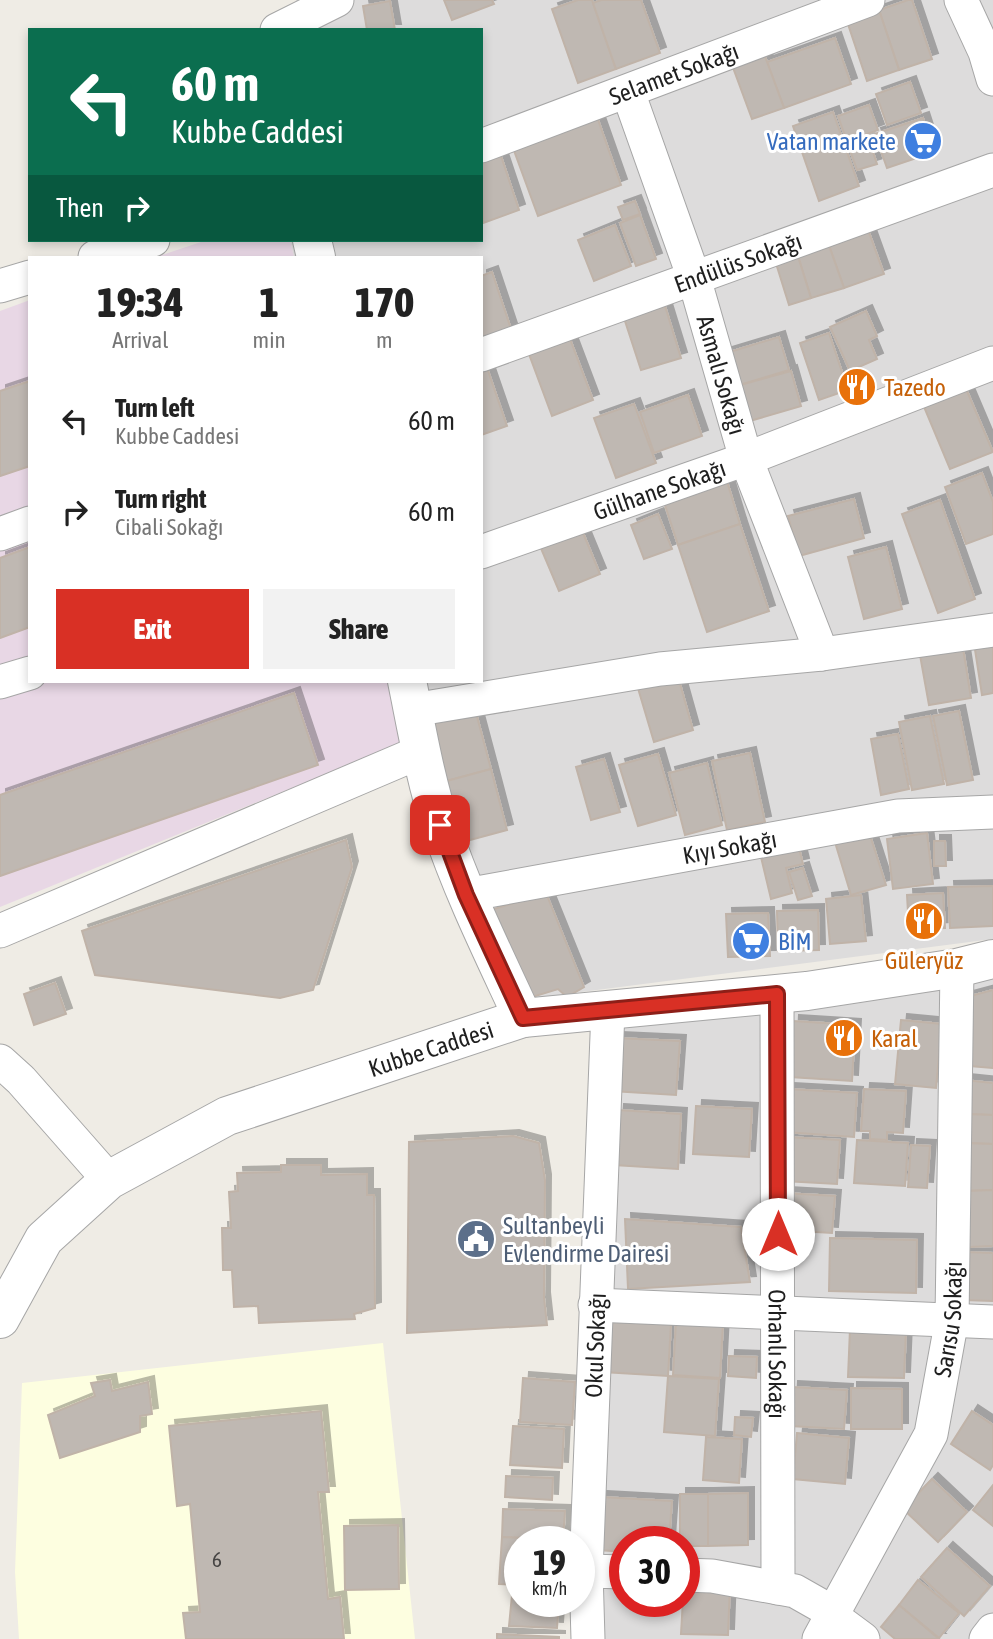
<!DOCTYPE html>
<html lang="en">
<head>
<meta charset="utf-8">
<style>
  body { margin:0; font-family:"Asap Condensed",sans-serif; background:#f2f2f2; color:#222; height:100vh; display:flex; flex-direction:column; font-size:26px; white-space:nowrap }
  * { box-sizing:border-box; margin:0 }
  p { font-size:23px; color:#767676 }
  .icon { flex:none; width:38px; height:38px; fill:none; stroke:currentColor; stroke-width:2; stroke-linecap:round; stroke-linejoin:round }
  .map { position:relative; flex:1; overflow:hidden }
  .side { position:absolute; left:28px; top:256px; width:455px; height:427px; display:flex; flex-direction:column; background:#fff; border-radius:0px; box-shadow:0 4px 10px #0003 }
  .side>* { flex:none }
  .top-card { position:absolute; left:28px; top:28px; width:455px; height:214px; border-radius:0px; box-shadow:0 4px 10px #0003; background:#0b6e4f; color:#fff; overflow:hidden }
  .speed { position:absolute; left:504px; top:1526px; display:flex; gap:14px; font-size:35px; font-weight:700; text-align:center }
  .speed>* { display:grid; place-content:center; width:91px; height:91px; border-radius:50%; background:#fff; box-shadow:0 4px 10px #0003; line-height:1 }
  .speed small { font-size:18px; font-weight:400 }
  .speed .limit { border:10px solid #d22; background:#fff; color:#111 }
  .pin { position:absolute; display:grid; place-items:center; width:60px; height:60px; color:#fff; margin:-30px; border-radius:14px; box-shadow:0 4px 10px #0006 }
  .me { position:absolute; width:77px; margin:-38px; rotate:0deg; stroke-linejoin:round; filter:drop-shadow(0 0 5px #0008) }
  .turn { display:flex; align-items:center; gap:24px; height:147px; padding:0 28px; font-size:32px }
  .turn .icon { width:91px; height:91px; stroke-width:2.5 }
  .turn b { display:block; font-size:49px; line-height:60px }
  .then { display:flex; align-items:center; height:66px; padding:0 28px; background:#0003; gap:14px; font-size:26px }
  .eta { display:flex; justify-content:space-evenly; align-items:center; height:119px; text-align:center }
  .eta b { font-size:42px; font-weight:800; line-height:49px }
  .button { display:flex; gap:14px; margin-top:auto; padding:14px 28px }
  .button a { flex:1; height:80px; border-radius:0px; background:#d93025; color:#fff; font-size:28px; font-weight:800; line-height:80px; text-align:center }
  .button a+a { background:#f2f2f2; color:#222 }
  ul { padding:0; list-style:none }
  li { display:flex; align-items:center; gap:21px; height:91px; padding:0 28px }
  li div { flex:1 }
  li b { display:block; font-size:26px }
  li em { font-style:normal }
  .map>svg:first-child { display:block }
</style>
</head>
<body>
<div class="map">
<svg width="993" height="1639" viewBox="0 0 993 1639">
  <defs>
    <filter id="shadow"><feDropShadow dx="6" dy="-6" stdDeviation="0" flood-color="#0004"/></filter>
  </defs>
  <rect width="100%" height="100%" fill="#efece5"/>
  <g fill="#dddcdc" fill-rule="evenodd">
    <polygon points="296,0 993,0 993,939 511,1001 402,743 388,681 481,681 481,257 294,257 290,240 481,240 481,30 294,30"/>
    <path d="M993 966V1639H575L596 1028ZM625 1542H684V1601H625Z"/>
  </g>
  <g fill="#e8d7e5">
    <polygon points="207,240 290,240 294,257 156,257"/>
    <polygon points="30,300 30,681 388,681 402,743 0,907 0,311"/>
  </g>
  <polygon fill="#fdfee0" points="383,1343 415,1639 19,1639 15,1572 22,1383"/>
  <g fill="#bfb8b2" stroke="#c0b3a8" stroke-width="2" filter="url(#shadow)">
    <polygon points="444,0 492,0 494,4 452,20"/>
    <polygon points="578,0 592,0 616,69 578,83 552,9"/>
    <polygon points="601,0 641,0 660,53 616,69 593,3"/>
    <polygon points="908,0 912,0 932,59 899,70 879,10"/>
    <polygon points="390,1 395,30 367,30 363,6"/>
    <polygon points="879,10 899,70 867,81 847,21"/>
    <polygon points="835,38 851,84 784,108 767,62"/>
    <polygon points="763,51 784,108 752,119 731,62"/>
    <polygon points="910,82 921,113 887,125 876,94"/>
    <polygon points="869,105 878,130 867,134 877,164 857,170 838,116"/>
    <polygon points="833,112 859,186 819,201 793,126"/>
    <polygon points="596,114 621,185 538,216 512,145"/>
    <polygon points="923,118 934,152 887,168 875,134"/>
    <polygon points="501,156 519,210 483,223 481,163"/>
    <polygon points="635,201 640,214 623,220 618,207"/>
    <polygon points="640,215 656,259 636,266 620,223"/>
    <polygon points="866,224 884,274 844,288 826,237"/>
    <polygon points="615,225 631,266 594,281 578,240"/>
    <polygon points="826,237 844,288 811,298 796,250"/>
    <polygon points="796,250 811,298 789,305 774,257"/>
    <polygon points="492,272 512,332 481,342 481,276"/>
    <polygon points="665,306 681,358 641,370 624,318"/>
    <polygon points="866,311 877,336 869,340 877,359 850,371 830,327"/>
    <polygon points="567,331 593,400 552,416 526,346"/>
    <polygon points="829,333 848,390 819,400 800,343"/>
    <polygon points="779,337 789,370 733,387 723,354"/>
    <polygon points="485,362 507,426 481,435 481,363"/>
    <polygon points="791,371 801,406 743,423 733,387"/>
    <polygon points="30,381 30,466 0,476 0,391"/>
    <polygon points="964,384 993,452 950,469 922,402"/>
    <polygon points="688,395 702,436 654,453 640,412"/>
    <polygon points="634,404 656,463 616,478 594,418"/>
    <polygon points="982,473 993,502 993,534 966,544 945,487"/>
    <polygon points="726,478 740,524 678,545 663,499"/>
    <polygon points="854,499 864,538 799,556 788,516"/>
    <polygon points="940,500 975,599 938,613 902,514"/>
    <polygon points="658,514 672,549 644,559 631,525"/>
    <polygon points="740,524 769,611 707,632 678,545"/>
    <polygon points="581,528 600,574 559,591 540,546"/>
    <polygon points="30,547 30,627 0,638 0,558"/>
    <polygon points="886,547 902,609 864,619 848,557"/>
    <polygon points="993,640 993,693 982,695 974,643"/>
    <polygon points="963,648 971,698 929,705 920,655"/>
    <polygon points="677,673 693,730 654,742 637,685"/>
    <polygon points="294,693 318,765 0,876 0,795"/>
    <polygon points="475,709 491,769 443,782 426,723"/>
    <polygon points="959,711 973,780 947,785 933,716"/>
    <polygon points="930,716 944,784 912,790 899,722"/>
    <polygon points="898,734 909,789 881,795 871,739"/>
    <polygon points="750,753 765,822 727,830 712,761"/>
    <polygon points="658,754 676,815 638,826 619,765"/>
    <polygon points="604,759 620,812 591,820 576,767"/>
    <polygon points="707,763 722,825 685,835 669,773"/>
    <polygon points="491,769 507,830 459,843 443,782"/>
    <polygon points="868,829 886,885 851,895 834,839"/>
    <polygon points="927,833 933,884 893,889 887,839"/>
    <polygon points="346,840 352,867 313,990 280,998 95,975 82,931"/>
    <polygon points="934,841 945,841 946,866 934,866"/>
    <polygon points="799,848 803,864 786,868 792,893 771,899 761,857"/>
    <polygon points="803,868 812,896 798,900 789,872"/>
    <polygon points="993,886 993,926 950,928 948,887"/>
    <polygon points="546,893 584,987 567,997 558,989 519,1001 491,910"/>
    <polygon points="943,893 945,928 909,930 907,895"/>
    <polygon points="861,895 866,941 830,944 826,899"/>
    <polygon points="818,910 819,950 778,951 777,911"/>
    <polygon points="768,913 770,956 728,957 726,914"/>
    <polygon points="55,983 66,1014 34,1025 24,994"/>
    <polygon points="993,990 993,1068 958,1065 963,998"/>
    <polygon points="901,1020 942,1024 936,1088 895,1084"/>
    <polygon points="793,1021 855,1025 852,1081 790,1077"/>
    <polygon points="616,1038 680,1041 676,1095 612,1091"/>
    <polygon points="964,1080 993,1083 993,1115 966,1114"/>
    <polygon points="788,1089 857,1093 854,1137 785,1132"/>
    <polygon points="864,1089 906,1091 903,1133 887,1132 887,1140 870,1139 870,1131 861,1131"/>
    <polygon points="696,1106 752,1109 749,1157 693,1154"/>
    <polygon points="618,1110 681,1114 678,1169 614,1165"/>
    <polygon points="966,1114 993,1115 993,1144 963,1143"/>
    <polygon points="513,1136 539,1143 545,1180 544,1298 547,1325 407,1333 409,1142"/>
    <polygon points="786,1137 840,1140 837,1184 784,1181"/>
    <polygon points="857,1140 908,1143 905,1186 854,1183"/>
    <polygon points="963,1143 993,1144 993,1190 966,1191"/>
    <polygon points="911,1145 930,1146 927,1188 908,1187"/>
    <polygon points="281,1165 321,1165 321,1175 367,1174 367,1195 374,1195 375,1308 354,1314 355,1319 259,1323 258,1306 234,1307 232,1270 223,1270 222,1228 231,1228 229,1192 238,1191 237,1173 281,1172"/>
    <polygon points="993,1190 993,1246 969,1247 966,1191"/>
    <polygon points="784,1193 835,1196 832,1233 782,1230"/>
    <polygon points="625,1219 741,1227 750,1282 628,1289"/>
    <polygon points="830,1238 917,1240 916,1293 829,1291"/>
    <polygon points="964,1252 993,1253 993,1301 963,1300"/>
    <polygon points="607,1320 671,1324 668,1376 603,1372"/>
    <polygon points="676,1320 723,1323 720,1378 673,1375"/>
    <polygon points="850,1329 906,1330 904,1378 848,1377"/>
    <polygon points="729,1356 757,1357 756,1378 728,1376"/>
    <polygon points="668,1376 719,1379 715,1436 664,1432"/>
    <polygon points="523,1378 575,1382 572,1425 520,1422"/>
    <polygon points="110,1380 112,1391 148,1382 152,1414 140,1416 140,1432 60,1458 48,1415 95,1396 91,1383"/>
    <polygon points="792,1387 847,1390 844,1429 790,1426"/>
    <polygon points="851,1388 902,1389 902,1429 851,1429"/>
    <polygon points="321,1411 329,1492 318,1492 328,1599 340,1597 344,1639 186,1639 183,1613 200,1612 190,1504 177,1506 169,1426"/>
    <polygon points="972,1411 993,1425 993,1465 990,1470 951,1444"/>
    <polygon points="735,1417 753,1418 751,1437 734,1435"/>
    <polygon points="513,1426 564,1429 562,1468 510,1465"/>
    <polygon points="797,1433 849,1438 845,1484 793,1479"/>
    <polygon points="706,1437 742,1439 739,1483 703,1480"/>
    <polygon points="506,1476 553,1478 552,1500 505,1497"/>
    <polygon points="932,1479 967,1512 938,1542 903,1509"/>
    <polygon points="993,1485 993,1526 973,1510"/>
    <polygon points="748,1493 748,1545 708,1546 708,1494"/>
    <polygon points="680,1494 708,1494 708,1546 684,1546 684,1542 680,1542"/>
    <polygon points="601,1497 672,1501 669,1542 625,1542 625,1552 598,1550"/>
    <polygon points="503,1509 565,1511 563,1540 502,1537"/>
    <polygon points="398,1525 399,1589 345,1590 344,1526"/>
    <polygon points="502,1537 563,1540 520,1542 520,1585 499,1584"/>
    <polygon points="947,1548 990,1586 964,1616 921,1577"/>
    <polygon points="918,1580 959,1613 939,1638 899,1605"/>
    <polygon points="684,1582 730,1584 728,1635 681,1634"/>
    <polygon points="513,1585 520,1585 520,1601 559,1601 557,1628 509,1626"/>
    <polygon points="899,1605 939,1639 895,1639 881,1627"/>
    <polygon points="497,1634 559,1637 559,1639 497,1639"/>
  </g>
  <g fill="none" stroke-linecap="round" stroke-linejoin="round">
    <defs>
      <g id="minor">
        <polyline points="961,0 985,52 993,79"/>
        <polyline points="277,30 337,0"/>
        <path id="s1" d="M628 92 694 278 746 459 822 654"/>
        <path id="s2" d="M481 146 868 0"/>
        <polyline points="95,257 153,240"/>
        <polyline points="0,286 30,277"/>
        <path id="s3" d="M481 355 993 170"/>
        <polyline points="0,534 30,523"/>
        <path id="s4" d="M481 552 746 459 993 363"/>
        <polyline points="0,682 30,673"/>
        <polyline points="413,710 660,669 822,654 993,630"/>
        <path id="s5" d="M466 895 898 816 993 812"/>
        <polyline points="0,931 420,752"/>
        <path id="s6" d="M777 994 778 1588"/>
        <polyline points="0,1061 21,1080 109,1180"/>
        <polyline points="595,1305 993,1322"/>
        <polyline points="586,1571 625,1572"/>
        <polyline points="684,1575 712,1576 795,1591 832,1612 832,1616 863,1639"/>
        <path id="s7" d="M588 1639 586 1571 608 1010"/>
        <path id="s8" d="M819 1639 931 1434 952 1319 957 968"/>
        <polyline points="986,1639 993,1630"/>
      </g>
      <g id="tertiary">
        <polyline points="312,240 316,257"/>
        <path d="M407 681C417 730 425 779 441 827 463 893 494 955 523 1018"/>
        <path id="s9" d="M0 1319 44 1239 109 1180 227 1116 523 1018 807 991 957 968 993 959"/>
      </g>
    </defs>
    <use href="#minor" stroke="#a6a6a6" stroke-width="35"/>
    <use href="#tertiary" stroke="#a6a6a6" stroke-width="40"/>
    <use href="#minor" stroke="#fff" stroke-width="33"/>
    <use href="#tertiary" stroke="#fff" stroke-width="38"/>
  </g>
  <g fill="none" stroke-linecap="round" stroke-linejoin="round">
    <defs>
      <polyline id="route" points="440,825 466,895 523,1018 777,994 778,1234"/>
    </defs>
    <use href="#route" stroke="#8d1f18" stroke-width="18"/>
    <use href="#route" stroke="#d93025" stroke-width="12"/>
  </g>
  <defs>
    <symbol id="supermarket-disc" viewBox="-11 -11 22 22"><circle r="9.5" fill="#3f7fe0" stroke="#fff"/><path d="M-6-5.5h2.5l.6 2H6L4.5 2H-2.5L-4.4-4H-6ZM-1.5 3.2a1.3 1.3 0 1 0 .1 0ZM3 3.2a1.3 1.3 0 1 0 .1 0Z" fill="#fff"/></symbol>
    <symbol id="restaurant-disc" viewBox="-11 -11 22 22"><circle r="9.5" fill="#e8710a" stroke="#fff"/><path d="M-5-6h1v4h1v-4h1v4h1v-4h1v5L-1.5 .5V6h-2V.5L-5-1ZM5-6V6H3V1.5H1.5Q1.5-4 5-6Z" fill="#fff"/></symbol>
    <symbol id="civic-disc" viewBox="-11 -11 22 22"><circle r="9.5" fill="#5c6f8a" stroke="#fff"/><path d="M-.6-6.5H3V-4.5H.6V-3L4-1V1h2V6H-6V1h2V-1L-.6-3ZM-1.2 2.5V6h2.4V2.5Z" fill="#fff"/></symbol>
  </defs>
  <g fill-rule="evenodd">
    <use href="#supermarket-disc" x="901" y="119" width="44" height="44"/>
    <use href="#restaurant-disc" x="835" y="365" width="44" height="44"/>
    <use href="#restaurant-disc" x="902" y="899" width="44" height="44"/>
    <use href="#supermarket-disc" x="729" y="919" width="44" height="44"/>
    <use href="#restaurant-disc" x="822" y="1016" width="44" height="44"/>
    <use href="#civic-disc" x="454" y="1217" width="44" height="44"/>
  </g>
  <g text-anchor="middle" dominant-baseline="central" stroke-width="6" stroke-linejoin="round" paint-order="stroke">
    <g font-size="21" fill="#474544">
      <text x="217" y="1559">6</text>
    </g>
    <g font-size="24" fill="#1f1f1f" stroke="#fff">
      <text stroke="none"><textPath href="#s2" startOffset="206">Selamet Sokağı</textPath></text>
      <text stroke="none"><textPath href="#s3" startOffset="273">Endülüs Sokağı</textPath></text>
      <text stroke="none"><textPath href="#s1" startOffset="298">Asmalı Sokağı</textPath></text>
      <text stroke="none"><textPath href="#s4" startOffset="189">Gülhane Sokağı</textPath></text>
      <text stroke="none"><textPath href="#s5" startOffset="268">Kıyı Sokağı</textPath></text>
      <text stroke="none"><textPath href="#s9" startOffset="528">Kubbe Caddesi</textPath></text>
      <text stroke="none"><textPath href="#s8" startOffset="350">Sarısu Sokağı</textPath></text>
      <text stroke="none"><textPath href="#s7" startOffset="294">Okul Sokağı</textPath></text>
      <text stroke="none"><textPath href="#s6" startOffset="360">Orhanlı Sokağı</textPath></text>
    </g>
    <g font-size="24" fill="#366cbe" stroke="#fff" text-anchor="end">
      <text x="896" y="141">Vatan markete</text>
      <text x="778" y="941" text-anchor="start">BİM</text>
    </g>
    <g font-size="24" fill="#c56008" stroke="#fff" text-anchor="start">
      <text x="884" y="387">Tazedo</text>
      <text x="924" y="960" text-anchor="middle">Güleryüz</text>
      <text x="871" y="1038">Karal</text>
    </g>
    <g font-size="24" fill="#4e5e75" stroke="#fff" text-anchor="start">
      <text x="503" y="1225">Sultanbeyli<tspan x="503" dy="28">Evlendirme Dairesi</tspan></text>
    </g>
  </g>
</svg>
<div class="speed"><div>19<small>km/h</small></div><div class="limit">30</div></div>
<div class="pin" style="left:440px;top:825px;background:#d93025"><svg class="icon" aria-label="arrive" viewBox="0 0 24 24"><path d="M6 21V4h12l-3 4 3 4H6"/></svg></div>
<svg class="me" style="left:778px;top:1234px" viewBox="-20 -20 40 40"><circle r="19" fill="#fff"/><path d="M0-13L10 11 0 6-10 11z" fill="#d93025"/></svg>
<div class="top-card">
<div class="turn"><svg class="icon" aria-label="left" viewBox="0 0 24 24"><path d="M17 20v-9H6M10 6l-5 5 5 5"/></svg><div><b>60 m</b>Kubbe Caddesi</div></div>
<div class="then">Then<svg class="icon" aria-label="right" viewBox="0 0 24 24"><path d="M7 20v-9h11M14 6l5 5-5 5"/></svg></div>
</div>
<section class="side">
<div class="eta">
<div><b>19:34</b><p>Arrival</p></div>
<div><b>1</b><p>min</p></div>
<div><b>170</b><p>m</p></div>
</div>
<ul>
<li><svg class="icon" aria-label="left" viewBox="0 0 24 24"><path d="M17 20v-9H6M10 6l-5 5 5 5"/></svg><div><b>Turn left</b><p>Kubbe Caddesi</p></div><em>60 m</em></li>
<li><svg class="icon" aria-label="right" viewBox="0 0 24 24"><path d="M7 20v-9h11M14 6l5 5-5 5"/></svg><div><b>Turn right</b><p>Cibali Sokağı</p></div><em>60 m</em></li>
</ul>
<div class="button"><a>Exit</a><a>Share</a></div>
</section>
</div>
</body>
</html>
